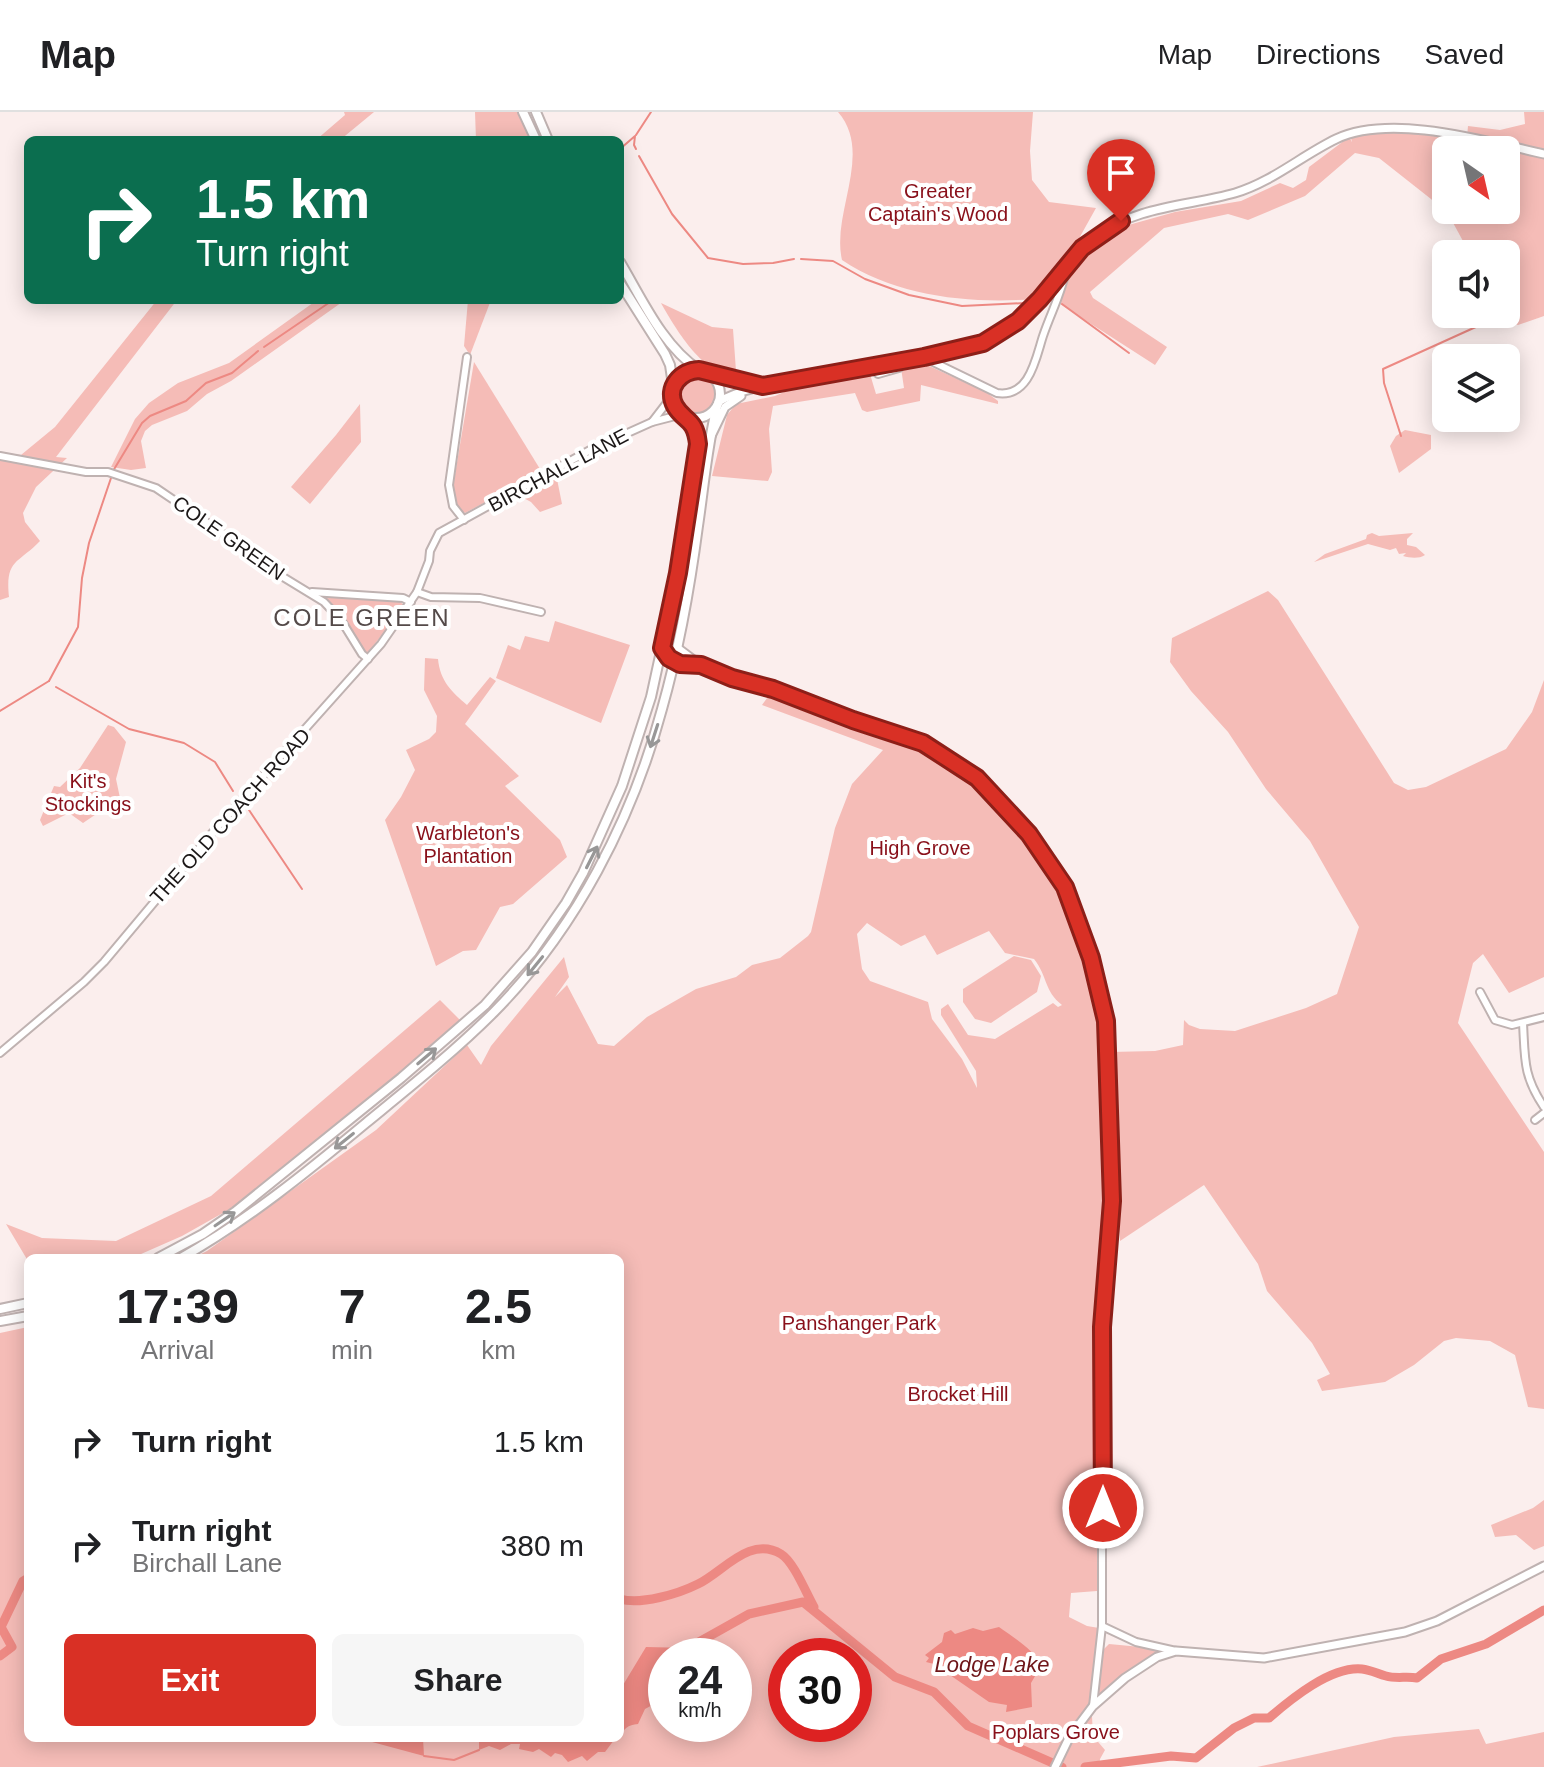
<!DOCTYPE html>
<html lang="en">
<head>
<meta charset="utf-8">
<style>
  body { margin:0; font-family:Helvetica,sans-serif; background:#f6f6f6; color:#202124; height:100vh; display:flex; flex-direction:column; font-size:30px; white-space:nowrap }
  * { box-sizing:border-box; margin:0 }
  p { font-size:26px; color:#757577 }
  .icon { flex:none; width:44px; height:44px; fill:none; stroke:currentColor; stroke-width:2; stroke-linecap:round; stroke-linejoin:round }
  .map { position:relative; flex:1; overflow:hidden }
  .side { position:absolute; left:24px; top:1142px; width:600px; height:488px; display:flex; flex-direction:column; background:#fff; border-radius:12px; box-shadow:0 4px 20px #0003 }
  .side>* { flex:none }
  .guide { position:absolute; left:24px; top:24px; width:600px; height:168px; border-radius:12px; box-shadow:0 4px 20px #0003; background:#0b6e4f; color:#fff; overflow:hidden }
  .needle { width:52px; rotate:146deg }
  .fabs { position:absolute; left:1432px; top:24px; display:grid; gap:16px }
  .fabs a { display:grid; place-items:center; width:88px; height:88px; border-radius:12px; background:#fff; box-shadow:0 4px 20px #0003; font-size:40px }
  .speed { position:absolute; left:648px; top:1526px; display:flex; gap:16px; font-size:40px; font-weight:700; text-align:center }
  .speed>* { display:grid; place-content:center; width:104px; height:104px; border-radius:50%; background:#fff; box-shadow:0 4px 20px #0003; line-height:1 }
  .speed small { font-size:20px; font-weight:400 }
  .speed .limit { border:12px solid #d22; background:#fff; color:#111 }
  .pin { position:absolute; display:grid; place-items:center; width:68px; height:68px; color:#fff; margin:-82px -34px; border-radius:50% 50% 50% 0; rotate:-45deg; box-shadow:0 0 8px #0007 }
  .pin .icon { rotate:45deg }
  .me { position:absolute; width:88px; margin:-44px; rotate:0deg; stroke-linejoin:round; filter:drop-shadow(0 0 6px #0008) }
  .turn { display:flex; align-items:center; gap:28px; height:168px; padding:0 40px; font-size:36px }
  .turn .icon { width:104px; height:104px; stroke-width:2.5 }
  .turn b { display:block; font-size:56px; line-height:68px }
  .eta { display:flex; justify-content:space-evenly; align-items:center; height:136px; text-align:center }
  .eta b { font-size:48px; font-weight:700; line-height:56px }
  .button { display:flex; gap:16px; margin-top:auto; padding:16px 40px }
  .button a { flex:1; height:92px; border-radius:12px; background:#d93025; color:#fff; font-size:32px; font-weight:700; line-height:92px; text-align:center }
  .button a+a { background:#f6f6f6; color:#202124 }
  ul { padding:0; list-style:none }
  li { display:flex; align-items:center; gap:24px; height:104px; padding:0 40px }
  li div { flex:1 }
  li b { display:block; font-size:30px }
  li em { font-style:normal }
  header { display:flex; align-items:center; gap:48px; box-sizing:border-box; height:112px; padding:0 40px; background:#fff; border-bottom:2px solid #e0e0e0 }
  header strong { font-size:38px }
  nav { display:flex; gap:44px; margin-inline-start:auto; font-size:28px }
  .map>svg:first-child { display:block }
</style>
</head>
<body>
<header>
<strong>Map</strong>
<nav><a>Map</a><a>Directions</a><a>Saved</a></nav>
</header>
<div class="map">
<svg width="1544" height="1655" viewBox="0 0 1544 1655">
  <rect width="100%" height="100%" fill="#fbeeed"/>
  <g fill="#f5bcb7" fill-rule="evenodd">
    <polygon points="344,0 374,0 340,28 316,28 345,3"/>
    <polygon points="475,0 519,0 531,28 476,28"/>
    <path d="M838 0H1033L1030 39 1032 68 1049 90 1096 96 1067 148 1035 187C971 192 897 185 842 148 831 101 874 41 838 0Z"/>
    <path d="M1524 0H1544V204L1518 213 1498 208 1496 202H1506V142H1470L1451 107 1431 87 1379 46 1355 41 1305 84 1248 108 1228 102 1164 116 1090 180 1093 186 1167 235 1155 253 1057 190 1066 158 1104 127 1125 114 1175 100 1241 89 1280 71 1293 76 1306 68 1309 55 1349 25 1352 30 1350 22 1381 16 1467 25 1468 14 1500 18 1525 12ZM1446 38H1506V98H1446Z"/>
    <path d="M157 188H177L56 345 67 346 36 375 23 401 25 410 40 429C18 452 5 447 9 485L0 488V340L21 343 55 315Z"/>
    <polygon points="317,188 345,188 231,269 207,282 187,299 152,313 145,319 141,329 146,356 131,358 111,355 135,307 149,291 178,271 229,251"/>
    <polygon points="468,188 491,188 470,243 464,234"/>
    <path d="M661 191 712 215 733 217 736 259C706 271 673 212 661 191Z"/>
    <polygon points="474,250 540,357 512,376 465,401 458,397 453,374"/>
    <polygon points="927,253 986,280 998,289 998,292 921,273 920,289 867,300 862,298 855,281 773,294 769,317 772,360 768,369 712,364 727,303 736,292 775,284 791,277 870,262 876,282 904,276 901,256"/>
    <circle cx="696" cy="282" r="19"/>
    <polygon points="360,292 361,330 310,392 291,375 336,323"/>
    <polygon points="1405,318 1431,323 1431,337 1399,361 1390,334 1396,324"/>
    <polygon points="556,362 562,392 540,400 531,390 520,384"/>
    <path d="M1372 421 1379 424 1413 421 1407 427V433L1416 435 1425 443C1419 447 1410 446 1403 444L1406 441 1399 442 1396 436 1390 438 1368 432 1314 450 1325 442 1366 427 1367 423Z"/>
    <polygon points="1268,479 1278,488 1394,671 1408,678 1426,675 1506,637 1532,600 1544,568 1544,865 1509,881 1483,842 1473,851 1458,911 1544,1040 1544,1297 1528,1295 1515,1243 1490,1229 1456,1226 1444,1229 1414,1253 1385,1270 1322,1279 1317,1268 1330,1262 1312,1231 1267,1179 1258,1152 1204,1073 1120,1129 1110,940 1155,939 1183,933 1184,908 1189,913 1200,917 1235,919 1306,896 1337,882 1359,815 1310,729 1266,677 1228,620 1191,579 1170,550 1172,526"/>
    <polygon points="319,483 398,488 405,494 366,543"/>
    <polygon points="555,509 630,533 601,611 496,566 508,533 520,538 525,524 549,530"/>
    <path d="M425 546 438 547C440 569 452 580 467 593L490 565 496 569 465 612 519 664 505 674 560 728 567 745 513 792 500 795 476 838 463 839 436 854 385 708 401 685 415 658 406 638 429 627 436 620 437 604 424 578Z"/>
    <path d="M770 582 924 638 975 667 1017 712 1064 785 1076 816 1096 885 1105 968 1108 1082 1099 1210 1096 1288 1099 1369 1097 1479 1071 1481 1069 1505 1087 1514 1099 1516 1091 1585 1093 1624 1105 1638 1100 1647 1099 1655H0V1221L28 1215V1626H620V1146H193L207 1139 376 1018 467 933 481 953 491 934 564 845 569 865 555 885 567 873 598 932 614 934 647 905 696 877 736 865 752 853 780 846 808 824 811 820 835 716 852 672 883 638 762 593ZM867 811 901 834 925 823 937 843 989 819 1005 841 1034 847C1048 865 1044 879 1062 893L1058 895 1053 891 995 927 968 923 948 892 941 897V903L976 959 977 976 962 947 932 907 928 890 870 869 862 857 857 822ZM666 1544H734V1612H666ZM786 1544H854V1612H786Z"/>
    <polygon points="108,613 114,615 126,630 116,667 120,686 83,711 69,701 43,714 40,708 54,674 60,675 80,656"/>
    <polygon points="1014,844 1031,848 1041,864 1037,880 991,911 975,907 963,890 963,877"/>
    <polygon points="440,888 461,909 332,1017 230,1097 182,1124 132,1146 28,1146 28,1149 6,1112 42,1126 116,1129 211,1084"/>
    <polygon points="1544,1388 1544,1434 1534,1438 1516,1423 1495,1425 1491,1413 1533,1396"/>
    <polygon points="1109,1532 1162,1537 1098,1583 1104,1537"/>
    <polygon points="1479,1617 1486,1632 1544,1620 1544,1655 1257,1655 1394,1625"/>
  </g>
  <g fill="#ed8983">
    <path d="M999 1515C1014 1526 1034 1537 1041 1554L1031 1571 1032 1595 1006 1600 1007 1593 989 1590 934 1552 926 1550 929 1546 925 1543 942 1530 944 1521 951 1518 955 1522 973 1516 983 1519Z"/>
    <path d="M646 1535 690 1536V1544H666V1578L658 1590 645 1597 638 1612C628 1613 623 1616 621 1626L614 1628 605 1640H598L587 1649 582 1644 568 1650 562 1643 555 1641 551 1645 539 1637 533 1640 519 1637 520 1632H511L500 1638 489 1634 479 1638V1626H620V1578Z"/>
    <polygon points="360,1626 423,1626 424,1644 361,1627"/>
  </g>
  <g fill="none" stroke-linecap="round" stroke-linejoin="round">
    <g stroke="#ed8983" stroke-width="2">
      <polyline points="636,23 651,0"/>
      <polyline points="620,37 635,24 634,33 636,37"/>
      <polyline points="639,44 672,102 708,146 743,152 773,151 794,147"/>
      <polyline points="801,147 833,149 865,167 909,183 962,194 1025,191"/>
      <polyline points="1062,192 1129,241"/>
      <polyline points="264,235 333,188"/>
      <polyline points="1401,324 1384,271 1383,257 1478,214 1498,208"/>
      <polyline points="113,359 142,311 150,304 186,289 206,271 232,261 258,239"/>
      <polyline points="49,569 78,515 82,466 89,431 111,366"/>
      <polyline points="56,575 129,617 184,631 215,650 233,679"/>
      <polyline points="0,599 49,569"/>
      <polyline points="249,698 302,777"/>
      <polyline points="424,1644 454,1648 479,1638"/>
    </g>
    <g stroke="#ed8983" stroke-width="9">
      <path d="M620 1487C641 1493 678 1482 698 1472 723 1460 750 1423 781 1442 794 1450 806 1481 814 1495"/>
      <polyline points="0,1544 12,1535 1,1515 23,1469 28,1466"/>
      <polyline points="684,1544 690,1535 749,1502 803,1490 895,1565 934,1580 968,1614 1062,1655"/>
      <path d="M1085 1655 1171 1644 1196 1646 1234 1616 1254 1606H1269C1291 1587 1331 1554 1362 1557 1371 1558 1378 1562 1386 1564 1396 1567 1407 1564 1417 1566L1441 1547 1486 1532 1544 1498"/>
    </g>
    <defs>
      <g id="minor">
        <path d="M925 246 997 281C1030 286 1036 245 1043 224 1051 200 1063 179 1067 153"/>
        <polyline points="872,255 878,262 899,256 898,250"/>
        <polyline points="652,310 672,284"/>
        <polyline points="0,344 86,360 108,360 156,376 218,418 265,454 324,490 341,508 362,542 368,547"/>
        <polyline points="464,408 453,394 449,373 467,245"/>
        <polyline points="312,480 403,486 411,490"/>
        <polyline points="417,480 431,485 480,486 541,500"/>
        <polyline points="677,535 701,553 732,566 773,577 853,608 923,631 977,666 1029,722 1065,775 1091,846 1106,909 1111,998 1112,1089 1102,1215 1102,1514 1093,1594"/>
        <path d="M662 536C672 550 684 554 701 553"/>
        <polyline points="1480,880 1495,908 1512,913 1544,905"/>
        <path d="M1523 911C1525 947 1523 964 1544 995"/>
        <polyline points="0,941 84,870 104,850 213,720 381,532 417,480 429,449 430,439 439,421 592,337 652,310 683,302"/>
        <polyline points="1535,1008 1544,1001"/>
        <polyline points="1102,1514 1136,1530 1176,1539"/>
      </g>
      <g id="major">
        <polyline points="708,261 763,274"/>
        <path d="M718 290C741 277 767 273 793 269 831 262 869 255 907 248 932 244 959 241 983 231 1034 209 1055 156 1097 124 1136 94 1189 94 1235 81 1272 70 1301 44 1336 27 1391 1 1486 29 1544 42"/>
        <polyline points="711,324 725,295 741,284"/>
        <polyline points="1055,1655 1069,1626 1093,1594 1125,1566 1157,1545 1176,1539 1264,1546 1405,1520 1437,1509 1544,1454"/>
      </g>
      <g id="highway">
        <polyline points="523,0 536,28"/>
        <polyline points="536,0 548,28"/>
        <path d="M620 150C642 187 662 233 699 258"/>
        <polyline points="620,171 665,242 670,253 673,273"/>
        <circle cx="696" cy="282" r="24"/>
        <polyline points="158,1146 203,1122 235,1100 401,966 485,893 532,840 566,791 583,761 622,674 651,585 678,461 693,373 697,327 688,305"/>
        <path d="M181 1146C248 1108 307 1060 366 1011 410 975 454 940 494 900 575 818 632 708 662 597 679 537 690 475 698 414 704 374 707 334 717 294"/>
        <polyline points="0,1197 28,1191"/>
        <polyline points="0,1209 28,1204"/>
      </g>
    </defs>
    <use href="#minor" stroke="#bfb2b1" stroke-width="10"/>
    <use href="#major" stroke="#bfb2b1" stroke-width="11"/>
    <use href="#highway" stroke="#bfb2b1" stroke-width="12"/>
    <use href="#minor" stroke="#fff" stroke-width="6"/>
    <use href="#major" stroke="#fff" stroke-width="7"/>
    <use href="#highway" stroke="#fff" stroke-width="8"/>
  </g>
  <defs><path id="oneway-shaft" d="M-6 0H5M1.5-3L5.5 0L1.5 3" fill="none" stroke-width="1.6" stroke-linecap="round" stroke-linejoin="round" transform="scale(2)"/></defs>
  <g stroke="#989797">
    <use href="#oneway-shaft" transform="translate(654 624) rotate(108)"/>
    <use href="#oneway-shaft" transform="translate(592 745) rotate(-63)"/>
    <use href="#oneway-shaft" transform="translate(535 854) rotate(129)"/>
    <use href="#oneway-shaft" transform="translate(427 944) rotate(-40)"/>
    <use href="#oneway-shaft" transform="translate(344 1029) rotate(141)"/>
    <use href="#oneway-shaft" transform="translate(225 1107) rotate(-34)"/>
  </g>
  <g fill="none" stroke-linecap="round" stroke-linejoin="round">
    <defs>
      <path id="route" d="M1103 1396 1102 1215 1112 1089 1106 909 1091 846 1065 775 1029 722 977 666 923 631 853 608 773 577 732 566 701 553 680 552 669 546 662 536 678 461 698 332C695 305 684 310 675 294 665 275 681 259 699 258L763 274 924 245 983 231 1018 209 1040 187 1082 136 1121 109"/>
    </defs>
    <use href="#route" stroke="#8d1f18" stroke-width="20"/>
    <use href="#route" stroke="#d93025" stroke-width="14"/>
  </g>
  <g text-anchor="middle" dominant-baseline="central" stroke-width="8" stroke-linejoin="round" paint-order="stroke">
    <g font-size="20" fill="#89101a" stroke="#fff">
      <text x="938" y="79">Greater<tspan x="938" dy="23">Captain's Wood</tspan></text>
      <text x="88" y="669">Kit's<tspan x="88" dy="23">Stockings</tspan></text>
      <text x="468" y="721">Warbleton's<tspan x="468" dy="23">Plantation</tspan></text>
      <text x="920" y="736">High Grove</text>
      <text x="859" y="1211">Panshanger Park</text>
      <text x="958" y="1282">Brocket Hill</text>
      <text x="1056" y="1620">Poplars Grove</text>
    </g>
    <g font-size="20" fill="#1b1717" stroke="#fff">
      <text transform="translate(558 358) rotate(-28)">BIRCHALL LANE</text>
      <text transform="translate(229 426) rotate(35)">COLE GREEN</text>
      <text transform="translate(230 704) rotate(-48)">THE OLD COACH ROAD</text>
    </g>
    <g font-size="22" font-style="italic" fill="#6f1619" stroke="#fff">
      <text x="992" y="1552">Lodge Lake</text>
    </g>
    <g font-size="24" letter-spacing="2" fill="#544a49" stroke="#fff">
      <text x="362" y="505">COLE GREEN</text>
    </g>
  </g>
</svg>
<div class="fabs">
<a><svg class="needle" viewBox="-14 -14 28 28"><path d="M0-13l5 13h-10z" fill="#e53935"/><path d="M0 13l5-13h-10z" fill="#757577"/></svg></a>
<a><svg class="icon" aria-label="sound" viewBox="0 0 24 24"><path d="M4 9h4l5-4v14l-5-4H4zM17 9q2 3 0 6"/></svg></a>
<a><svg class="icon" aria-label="layers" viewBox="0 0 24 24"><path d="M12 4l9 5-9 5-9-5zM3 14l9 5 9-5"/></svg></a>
</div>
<div class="speed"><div>24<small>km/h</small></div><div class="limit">30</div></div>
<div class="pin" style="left:1121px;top:109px;background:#d93025"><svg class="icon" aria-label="arrive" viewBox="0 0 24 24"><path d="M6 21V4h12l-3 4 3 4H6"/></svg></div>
<svg class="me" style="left:1103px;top:1396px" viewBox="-20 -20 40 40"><circle r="17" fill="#d93025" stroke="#fff" stroke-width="3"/><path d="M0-11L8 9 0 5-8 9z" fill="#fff"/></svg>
<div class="guide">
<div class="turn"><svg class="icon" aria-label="right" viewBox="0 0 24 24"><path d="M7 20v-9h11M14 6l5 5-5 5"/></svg><div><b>1.5 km</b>Turn right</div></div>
</div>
<section class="side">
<div class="eta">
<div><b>17:39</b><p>Arrival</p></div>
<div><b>7</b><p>min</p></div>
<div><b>2.5</b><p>km</p></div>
</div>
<ul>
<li><svg class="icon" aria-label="right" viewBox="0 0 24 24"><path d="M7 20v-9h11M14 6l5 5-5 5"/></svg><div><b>Turn right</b></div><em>1.5 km</em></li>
<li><svg class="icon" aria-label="right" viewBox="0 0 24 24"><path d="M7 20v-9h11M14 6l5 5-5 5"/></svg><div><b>Turn right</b><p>Birchall Lane</p></div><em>380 m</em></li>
</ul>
<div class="button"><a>Exit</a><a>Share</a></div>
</section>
</div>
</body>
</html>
